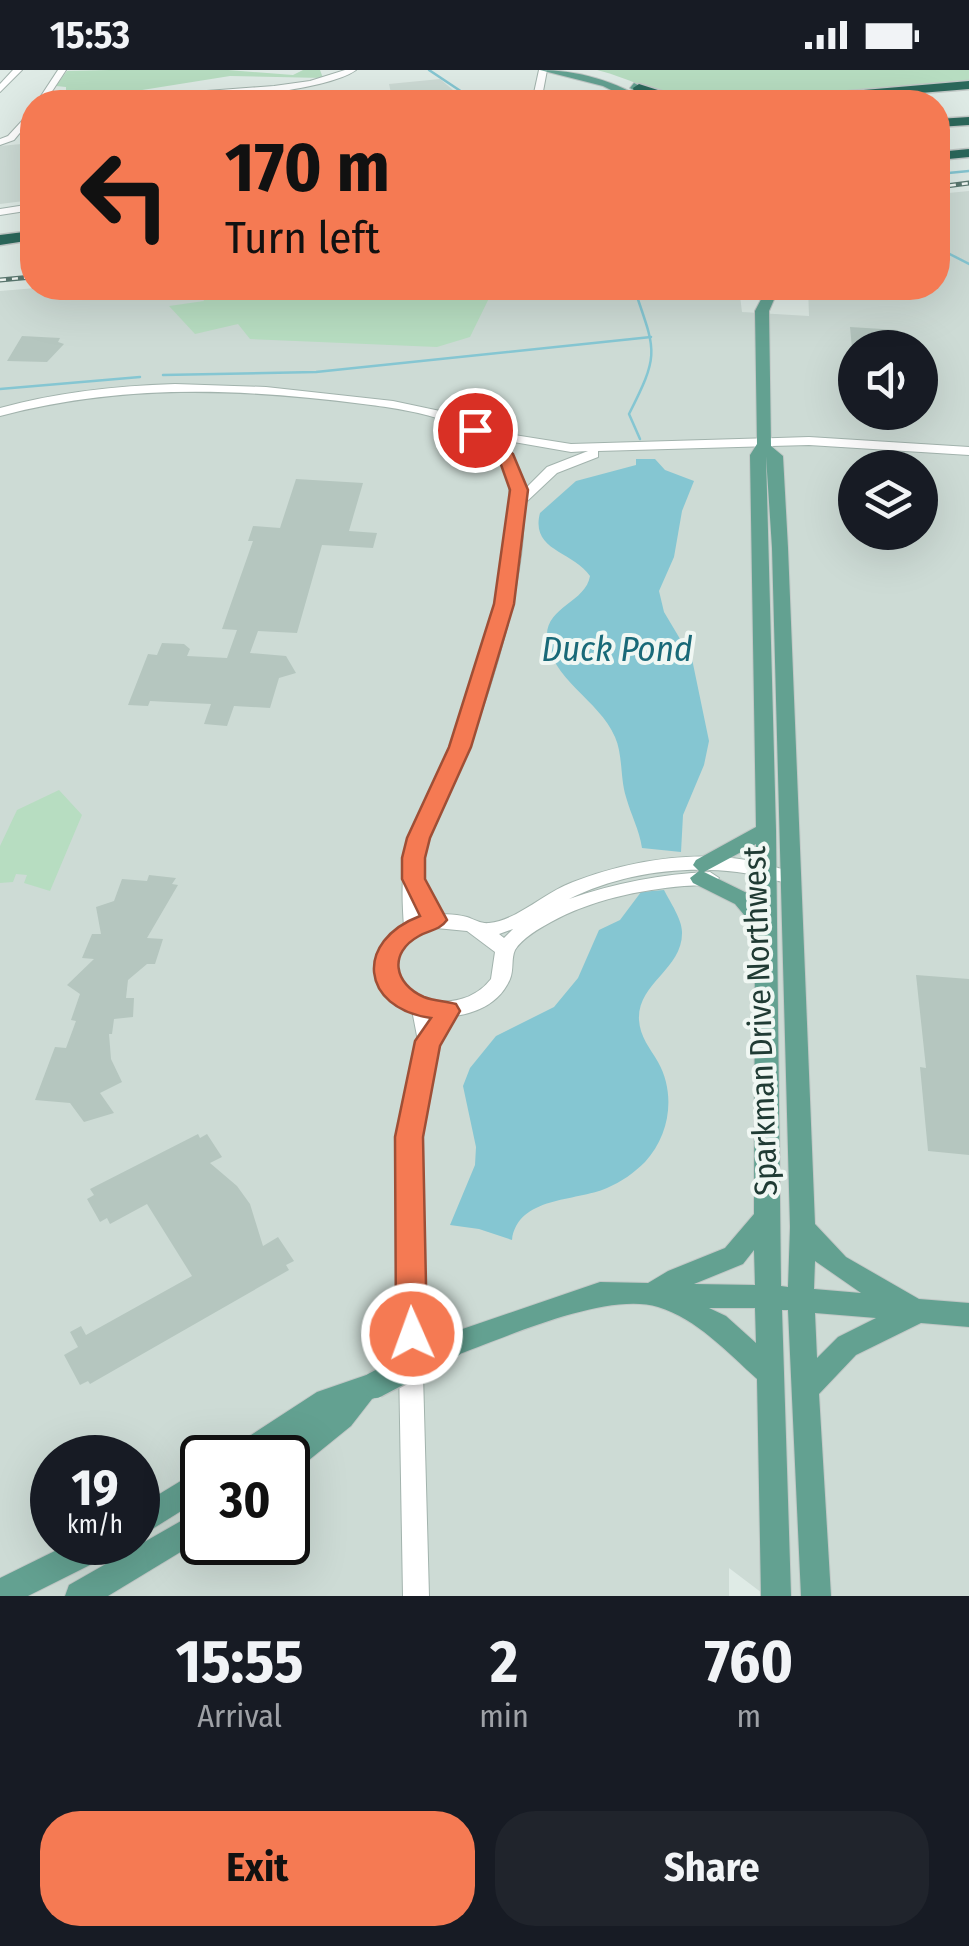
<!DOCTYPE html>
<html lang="en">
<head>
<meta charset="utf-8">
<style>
  body { margin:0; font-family:"Fira Sans Condensed",sans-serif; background:#20242c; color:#f1f3f6; height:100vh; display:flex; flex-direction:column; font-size:38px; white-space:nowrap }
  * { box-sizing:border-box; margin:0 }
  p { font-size:32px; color:#9ea1a6 }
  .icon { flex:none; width:55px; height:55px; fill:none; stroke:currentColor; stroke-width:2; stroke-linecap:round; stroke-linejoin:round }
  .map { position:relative; height:1526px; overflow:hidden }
  .drawer { display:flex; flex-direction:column; background:#171b24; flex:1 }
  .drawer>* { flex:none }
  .hud { position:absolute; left:20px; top:20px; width:930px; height:210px; border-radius:40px; box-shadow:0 10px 40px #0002; background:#f57a53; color:#111; overflow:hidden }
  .buttons { position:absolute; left:838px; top:260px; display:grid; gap:20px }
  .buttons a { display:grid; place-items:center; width:100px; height:100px; border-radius:50%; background:#171b24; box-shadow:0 10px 40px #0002; font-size:50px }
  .speed { position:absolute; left:30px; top:1365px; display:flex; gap:20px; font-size:50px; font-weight:700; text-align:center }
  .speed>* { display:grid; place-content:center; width:130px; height:130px; border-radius:50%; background:#171b24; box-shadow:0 10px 40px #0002; line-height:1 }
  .speed small { font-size:25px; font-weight:400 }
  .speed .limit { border:5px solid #111; border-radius:15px; background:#fff; color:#111 }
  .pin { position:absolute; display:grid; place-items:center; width:85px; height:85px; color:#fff; margin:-42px; border:5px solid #fff; border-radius:50%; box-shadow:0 2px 10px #0007 }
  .me { position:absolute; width:110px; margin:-55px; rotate:358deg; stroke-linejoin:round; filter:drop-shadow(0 0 8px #0008) }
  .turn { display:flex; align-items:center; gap:35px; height:210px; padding:0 40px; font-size:45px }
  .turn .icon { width:130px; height:130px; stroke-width:2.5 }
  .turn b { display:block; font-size:70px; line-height:85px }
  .eta { display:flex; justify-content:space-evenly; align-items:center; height:170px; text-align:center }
  .eta b { font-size:60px; font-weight:700; line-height:70px }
  .button { display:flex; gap:20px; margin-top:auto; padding:20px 40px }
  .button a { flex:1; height:115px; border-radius:40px; background:#f57a53; color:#111; font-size:40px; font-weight:700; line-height:115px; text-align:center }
  .button a+a { background:#20242c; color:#f1f3f6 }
  .status { display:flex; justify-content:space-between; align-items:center; height:70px; padding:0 50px; background:#171b24; direction:ltr }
  .status svg { height:28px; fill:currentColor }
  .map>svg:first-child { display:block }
</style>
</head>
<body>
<div class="status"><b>15:53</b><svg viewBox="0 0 49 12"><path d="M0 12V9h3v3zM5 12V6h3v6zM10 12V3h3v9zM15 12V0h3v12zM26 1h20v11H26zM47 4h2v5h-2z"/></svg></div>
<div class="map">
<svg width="969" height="1526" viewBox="0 0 969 1526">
  <rect width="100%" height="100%" fill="#dfebe6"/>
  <g fill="#cddbd5" fill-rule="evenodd">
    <polygon points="440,9 467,32 393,32 389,14"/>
    <polygon points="32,73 32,130 0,134 0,76"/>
    <path d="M969 121V1526H766L729 1498V1526H0V221L36 218H739L742 242 809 246 808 218H938V124ZM855 278H920V342H855ZM855 398H920V462H855ZM52 1388H138V1472H52ZM202 1388H288V1472H202Z"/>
  </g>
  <g fill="#b7ddc1">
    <polygon points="109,0 228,0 293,5 303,0 320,0 323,8 230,6 136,21 66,22 66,17 56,16 67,1"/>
    <path d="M597 0H969V12L698 32C664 29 631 8 597 0Z"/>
    <polygon points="198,218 494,218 470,267 437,277 250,269 238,254 195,264 169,236 204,231"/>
    <polygon points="59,720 82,745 50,821 24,813 27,805 16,804 13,812 0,813 0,776 17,740"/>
  </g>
  <g fill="#85c6d2">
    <path d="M636 389H655L665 400 694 411 682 441 674 487 659 521 664 542 692 589 709 671 704 695 683 745 681 782 642 778C639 759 631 745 626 727 620 708 623 685 615 667 599 629 550 610 547 566 546 537 586 532 590 506 573 481 530 481 540 443L576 411 636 395Z"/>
    <path d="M664 820C670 832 682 849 682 862 683 899 637 913 639 950 640 967 650 978 658 992 676 1024 670 1065 645 1092 634 1103 621 1112 607 1118 575 1132 518 1126 512 1170L479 1159 450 1155 475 1095 476 1077 463 1016 470 998 496 966 554 937 578 908 599 860 620 850 641 822Z"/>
  </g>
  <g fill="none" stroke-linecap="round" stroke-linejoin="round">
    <g stroke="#85c6d2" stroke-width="2.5">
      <polyline points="429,0 477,32"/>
      <polyline points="938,104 969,101"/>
      <polyline points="938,178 969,194"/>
      <path d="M634 218C656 282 660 283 629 344L640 369"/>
      <polyline points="163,305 316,302 651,267"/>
      <polyline points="0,319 140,307"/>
    </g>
  </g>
  <g fill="#b5c6bf">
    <polygon points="850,257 898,260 901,278 852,278"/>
    <polygon points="22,266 60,268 58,272 64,274 47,292 7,291"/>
    <polygon points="296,409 363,413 349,461 377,463 373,478 322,475 297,563 258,561 250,583 286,586 296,603 279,608 270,638 234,636 227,656 204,654 211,634 150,631 148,636 128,635 148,584 157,585 162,573 184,574 190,579 187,586 227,588 237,560 222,559 253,471 248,471 253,456 280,458"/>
    <polygon points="149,805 176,808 172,814 178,815 147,868 163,869 155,894 147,894 128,910 126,928 134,928 133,947 114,949 112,964 109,964 111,989 122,1012 100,1023 114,1043 84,1052 70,1033 35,1030 55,977 66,978 76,951 71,950 80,924 67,915 94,889 82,888 92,864 101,864 96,837 114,831 122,809 147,811"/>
    <polygon points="916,905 969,909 969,1085 928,1081 920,997 926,998"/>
    <polygon points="198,1064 200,1068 207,1064 222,1087 210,1093 237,1116 250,1134 263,1176 278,1167 294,1191 286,1195 289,1200 90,1314 88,1311 80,1315 64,1285 78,1277 70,1262 81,1256 86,1265 192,1206 147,1134 110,1154 107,1148 100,1152 87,1129 94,1125 90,1119"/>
  </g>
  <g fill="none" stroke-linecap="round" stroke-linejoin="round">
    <defs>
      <g id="minor">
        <polygon points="13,0 22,0 0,22 0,14"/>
        <polygon points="58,0 66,0 45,32 37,32"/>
        <path d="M345 0H356C318 27 147 35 96 32L101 29 274 16 310 11Z"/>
        <polygon points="539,0 547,0 541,32 532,32"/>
        <polygon points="32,40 32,48 14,70 0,75 0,69 8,66"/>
        <polygon points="32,134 32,140 0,145 0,139"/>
        <path d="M175 314 266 317 393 331 440 341 483 360 571 374 809 367 969 377V385L809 375 598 381V387L557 403 523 435C528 503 492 617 467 681 454 712 435 740 426 772 419 797 420 823 422 849 437 843 452 843 467 847 475 850 482 854 489 853 518 850 545 822 573 812 633 789 708 777 771 796 782 800 792 799 799 807L790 813C772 811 755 804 737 802 681 795 619 804 569 829 615 813 661 804 710 802L719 808C710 817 696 815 684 816 639 820 591 830 551 852 540 858 522 868 515 880 511 888 514 900 510 909 497 940 462 948 433 947L438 971 419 1067 418 1119 429 1526H403L396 1119 399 1067 418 971 412 940C374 924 365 879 404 857 402 829 401 801 408 774 418 739 439 709 452 676 476 615 534 448 500 389 477 349 404 339 363 334 237 318 123 314 0 346V338C58 322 115 316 175 314ZM496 369 571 382 588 381 547 397 522 422C521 400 511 384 496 369ZM436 858 467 861 495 882 491 909C457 953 378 926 398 884 405 869 423 864 436 858ZM513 859 504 868 499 864Z"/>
      </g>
      <g id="major">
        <path d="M540 0C576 0 618 11 647 32H635L603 16Z"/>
        <polygon points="634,13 667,30 668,32 656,32 630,18"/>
        <path d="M767 218H779L769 241 771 376 783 386 788 478 815 1154 846 1187 919 1229 969 1233V1257L921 1253 856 1285 819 1324 831 1526H801L788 1240H782L791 1526H761L757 1309C727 1282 697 1249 658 1237 605 1221 503 1269 451 1287L442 1284 438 1275 442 1266 600 1212 648 1213 668 1201 725 1178 754 1144 755 858 735 834 693 813 690 808 699 801 693 795 696 790 756 757 750 385 757 374 755 241ZM766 386 772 478 790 1157 788 1217 781 1216 776 760ZM756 774V831L749 824 704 802ZM754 1180 755 1215 694 1214 743 1194ZM815 1191 861 1223 814 1219ZM709 1238H755L756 1273 726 1246ZM815 1243 876 1248 838 1267 817 1288Z"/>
        <polygon points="375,1302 385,1306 389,1315 385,1324 372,1329 351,1356 298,1399 288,1403 288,1388 275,1388 278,1380 266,1388 227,1388 231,1378 317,1322"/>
        <polygon points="202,1398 202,1428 138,1468 138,1437"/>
        <polygon points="202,1439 202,1469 108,1526 65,1526 69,1515"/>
        <polygon points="73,1472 120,1472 116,1482 28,1526 0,1526 0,1508"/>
      </g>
      <g id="highway">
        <polygon points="969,11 969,19 810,32 763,32 770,28"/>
        <polygon points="639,14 686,29 688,32 669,32 634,21 633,18"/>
        <polygon points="969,47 969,55 938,57 938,49"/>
        <polygon points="969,79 969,87 938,90 938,82"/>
        <polygon points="32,161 32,170 0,175 0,165"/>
      </g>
    </defs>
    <use href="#minor" stroke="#a2b3ad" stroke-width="2"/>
    <use href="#major" stroke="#c1c8c6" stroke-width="2"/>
    <use href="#highway" stroke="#c1c8c6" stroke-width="3"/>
    <use href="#minor" fill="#fff" fill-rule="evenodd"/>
    <use href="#major" fill="#63a191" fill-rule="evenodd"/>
    <use href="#highway" fill="#2b685b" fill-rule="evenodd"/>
    <defs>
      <g id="rail">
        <polyline points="938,117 969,113"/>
        <polyline points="0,210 32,207"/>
      </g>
    </defs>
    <use href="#rail" stroke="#5a776f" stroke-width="5"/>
    <use href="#rail" stroke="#f0f7f3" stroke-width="2.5" stroke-dasharray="6" stroke-linecap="butt"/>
    <defs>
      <polyline id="major-bridge" points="375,1315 451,1275"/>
    </defs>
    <use href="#major-bridge" stroke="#c1c8c6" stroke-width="29" stroke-linecap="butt"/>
    <use href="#major-bridge" stroke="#63a191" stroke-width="26"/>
  </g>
  <path fill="#f57a53" stroke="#9f4f36" stroke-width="2.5" d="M475 355 513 384 528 420 514 534 471 677 430 768 425 788V809L447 850C439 861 429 860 419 866 388 883 394 914 424 927 434 931 446 931 456 934L460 941 440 976 423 1067 427 1264 422 1274 412 1278 401 1274 396 1264 395 1067 415 971 431 948C360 938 354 871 420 846L402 809V788L407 768 449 677 494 534 510 420 499 389 467 360Z"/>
  <g text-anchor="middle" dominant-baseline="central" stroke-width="8" stroke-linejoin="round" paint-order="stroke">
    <g font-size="32" fill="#203b34" stroke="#f0f7f3">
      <text transform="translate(760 951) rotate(-92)">Sparkman Drive Northwest</text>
    </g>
    <g font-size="35" font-style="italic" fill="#196978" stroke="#f0f7f3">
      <text x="617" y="579">Duck Pond</text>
    </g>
  </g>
</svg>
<div class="buttons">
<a><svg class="icon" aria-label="sound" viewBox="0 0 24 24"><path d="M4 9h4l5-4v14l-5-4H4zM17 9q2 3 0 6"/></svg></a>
<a><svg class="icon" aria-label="layers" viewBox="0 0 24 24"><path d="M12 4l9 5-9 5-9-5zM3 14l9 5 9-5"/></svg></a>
</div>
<div class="speed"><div>19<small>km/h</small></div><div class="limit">30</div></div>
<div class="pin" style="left:475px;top:360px;background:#d93025"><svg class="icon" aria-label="arrive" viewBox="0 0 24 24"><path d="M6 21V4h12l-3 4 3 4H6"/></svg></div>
<svg class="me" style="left:412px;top:1264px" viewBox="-20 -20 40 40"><circle r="17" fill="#f57a53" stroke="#fff" stroke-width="3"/><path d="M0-11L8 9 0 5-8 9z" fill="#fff"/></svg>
<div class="hud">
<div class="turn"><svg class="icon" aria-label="left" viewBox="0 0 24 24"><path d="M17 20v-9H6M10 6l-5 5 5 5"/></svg><div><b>170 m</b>Turn left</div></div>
</div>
</div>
<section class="drawer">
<div class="eta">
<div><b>15:55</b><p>Arrival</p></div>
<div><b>2</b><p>min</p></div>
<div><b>760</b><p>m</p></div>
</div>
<div class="button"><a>Exit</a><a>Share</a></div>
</section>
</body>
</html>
